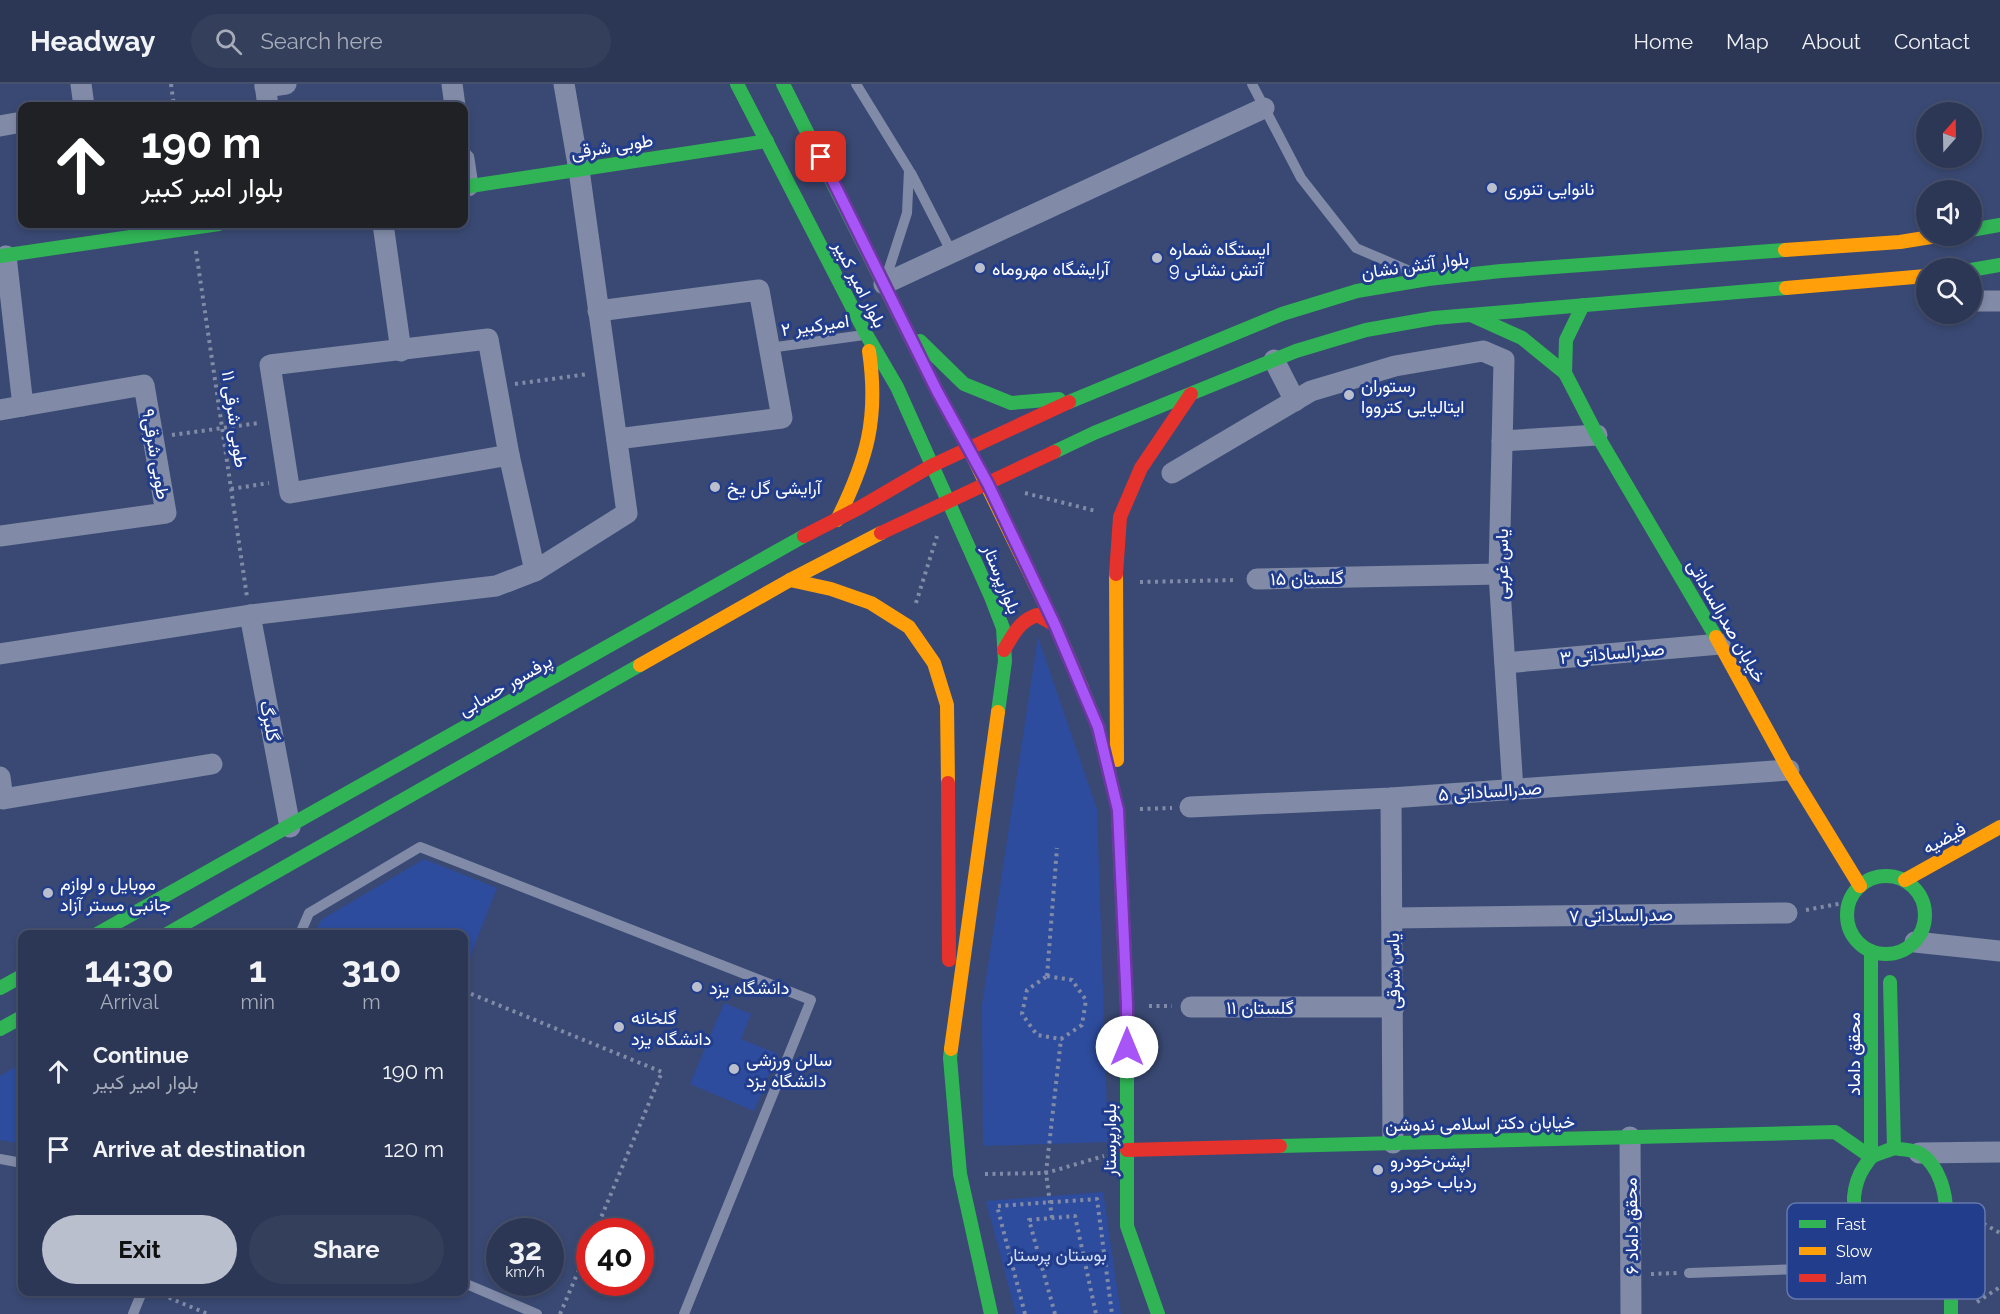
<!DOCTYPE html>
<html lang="en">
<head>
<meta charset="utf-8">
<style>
  body { margin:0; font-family:Raleway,Vazirmatn,sans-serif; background:#343f5c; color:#f1f3f6; height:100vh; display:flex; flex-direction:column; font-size:22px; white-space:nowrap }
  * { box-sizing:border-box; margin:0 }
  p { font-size:20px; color:#a6acb9 }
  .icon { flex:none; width:33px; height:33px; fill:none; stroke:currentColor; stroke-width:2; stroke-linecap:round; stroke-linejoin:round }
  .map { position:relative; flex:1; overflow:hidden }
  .details { position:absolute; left:18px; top:846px; width:450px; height:366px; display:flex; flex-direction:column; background:#2c3756; border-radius:12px; box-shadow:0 3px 9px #0003,0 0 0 2px #48516c }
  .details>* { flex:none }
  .banner { position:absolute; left:18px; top:18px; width:450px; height:126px; border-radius:12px; box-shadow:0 3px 9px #0003,0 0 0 2px #48516c; background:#202124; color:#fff; overflow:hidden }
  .needle { width:39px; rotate:20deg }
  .buttons { position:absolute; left:1916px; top:18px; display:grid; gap:12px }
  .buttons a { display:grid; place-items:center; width:66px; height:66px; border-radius:50%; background:#2c3756; box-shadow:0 3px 9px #0003,0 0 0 2px #48516c; font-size:30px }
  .speed { position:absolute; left:486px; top:1134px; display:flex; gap:12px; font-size:30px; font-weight:700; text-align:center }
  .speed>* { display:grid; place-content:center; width:78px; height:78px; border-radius:50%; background:#2c3756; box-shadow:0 3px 9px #0003,0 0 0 2px #48516c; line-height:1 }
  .speed small { font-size:15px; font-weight:400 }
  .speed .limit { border:9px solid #d22; background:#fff; color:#111 }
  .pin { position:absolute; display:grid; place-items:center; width:51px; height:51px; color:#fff; margin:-26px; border-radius:12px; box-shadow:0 3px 9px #0006 }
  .me { position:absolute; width:66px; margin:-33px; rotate:0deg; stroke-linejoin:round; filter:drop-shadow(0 0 4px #0008) }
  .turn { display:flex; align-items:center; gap:21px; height:126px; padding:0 24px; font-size:27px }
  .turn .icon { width:78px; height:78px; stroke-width:2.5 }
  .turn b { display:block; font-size:42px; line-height:51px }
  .eta { display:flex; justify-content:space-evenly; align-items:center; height:102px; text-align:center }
  .eta b { font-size:36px; font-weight:700; line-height:42px }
  .action { display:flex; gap:12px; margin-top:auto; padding:12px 24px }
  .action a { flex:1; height:69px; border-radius:36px; background:#babfce; color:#111; font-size:24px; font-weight:700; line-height:69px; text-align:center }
  .action a+a { background:#343f5c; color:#f1f3f6 }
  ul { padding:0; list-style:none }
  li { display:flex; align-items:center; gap:18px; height:78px; padding:0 24px }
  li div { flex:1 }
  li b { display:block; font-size:22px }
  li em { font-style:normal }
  header { display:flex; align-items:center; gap:36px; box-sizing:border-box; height:84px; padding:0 30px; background:#2c3756; border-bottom:2px solid #48516c }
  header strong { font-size:28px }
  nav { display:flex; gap:33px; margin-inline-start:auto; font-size:21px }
  .search { width:420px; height:54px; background:#343f5c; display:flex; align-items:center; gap:15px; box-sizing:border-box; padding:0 21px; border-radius:33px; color:#a6acb9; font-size:22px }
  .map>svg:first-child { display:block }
</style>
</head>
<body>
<header>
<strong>Headway</strong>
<div class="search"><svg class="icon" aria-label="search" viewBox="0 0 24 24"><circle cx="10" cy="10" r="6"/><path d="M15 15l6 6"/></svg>Search here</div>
<nav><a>Home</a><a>Map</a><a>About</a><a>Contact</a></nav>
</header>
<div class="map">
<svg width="2000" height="1230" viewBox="0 0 2000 1230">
  <rect width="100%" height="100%" fill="#3a4973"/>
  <g fill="#2e4c9d">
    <polygon points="1038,553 1097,725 1108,1058 983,1062 982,921"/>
    <polygon points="424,775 497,804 464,888 464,850 315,850 321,836"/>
    <polygon points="724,919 751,930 741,955 778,970 754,1027 690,1000"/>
    <polygon points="22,979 22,1060 0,1056 0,992"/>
    <polygon points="1103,1108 1121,1230 1016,1230 986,1117"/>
  </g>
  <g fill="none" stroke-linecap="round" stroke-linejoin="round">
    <g stroke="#818ba7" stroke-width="4" stroke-dasharray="3 4.5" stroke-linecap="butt">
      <polyline points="171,0 174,22"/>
      <polyline points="196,167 247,513"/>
      <polyline points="515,300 588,290"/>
      <polyline points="172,351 259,339"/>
      <polyline points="231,405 269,399"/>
      <polyline points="1025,409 1096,427"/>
      <polyline points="1140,498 1237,496"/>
      <polyline points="916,519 937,452"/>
      <polyline points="1140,725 1172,724"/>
      <polyline points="1806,826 1843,819"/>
      <polygon points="1047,892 1072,896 1086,916 1082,941 1061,955 1037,951 1022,930 1027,906"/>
      <polyline points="1047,892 1057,764"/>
      <polyline points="464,907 662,988 595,1148"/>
      <polyline points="1149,922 1172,922"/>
      <polyline points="985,1090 1046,1089 1104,1072"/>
      <polyline points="1969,1121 1977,1121 1977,1202"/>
      <polyline points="1052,1134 1046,1089 1061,955"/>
      <polyline points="1977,1136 2000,1149"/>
      <polyline points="1651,1190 1677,1189"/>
      <polyline points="155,1208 208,1230"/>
      <polyline points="1977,1218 2000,1203"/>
      <polyline points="560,1230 590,1160"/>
      <polyline points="1025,1230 997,1122 1097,1115 1112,1230"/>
      <polyline points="1055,1230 1029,1136 1075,1132 1096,1230"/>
    </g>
    <g stroke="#818ba7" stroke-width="10">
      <polyline points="856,0 909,86 907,129 886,194"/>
      <polyline points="1252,0 1301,94 1356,164 1417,190"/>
      <polyline points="911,89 952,169"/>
      <polyline points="769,264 864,251"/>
      <polyline points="300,850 309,829 420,763 811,916 684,1230"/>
      <polyline points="0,1075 22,1079"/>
      <polyline points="1689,1189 1830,1184 1878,1178"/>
      <polyline points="464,1199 537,1230"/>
      <polyline points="133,1230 142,1208"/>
    </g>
    <g stroke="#818ba7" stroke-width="21">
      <polyline points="81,0 84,22"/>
      <polyline points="265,0 268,22"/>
      <polyline points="452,0 455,22"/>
      <polyline points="265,3 286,0"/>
      <polyline points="0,42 22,38"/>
      <polyline points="464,75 468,102"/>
      <polyline points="383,140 401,267"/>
      <polyline points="6,172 23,322"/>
      <polyline points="884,200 1264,24"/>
      <polyline points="1971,217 2000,217"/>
      <polyline points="598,227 759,206 782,334 617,355"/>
      <polygon points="488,255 509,371 290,409 270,281"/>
      <polyline points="1274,276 1295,317"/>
      <polyline points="0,326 144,301 166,429 0,452"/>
      <polyline points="1502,357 1597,351"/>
      <polyline points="509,371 535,487"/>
      <polyline points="1172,389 1311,307 1395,282 1483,267 1504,276 1499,490 1513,706"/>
      <polyline points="1257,495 1499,490"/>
      <polyline points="250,531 290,743"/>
      <polyline points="0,570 250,531 496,502 535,487 627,429 579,86 564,0"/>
      <polyline points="1505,579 1720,560"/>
      <polyline points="0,693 3,715 212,680"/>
      <polyline points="1391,714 1393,1059"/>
      <polyline points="1190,723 1391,714 1789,686"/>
      <polyline points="1392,834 1787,829"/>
      <polyline points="1915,858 2000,867"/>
      <polyline points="1191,923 1394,923"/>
      <polyline points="1630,1053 1631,1230"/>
      <polyline points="1919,1069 2000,1068"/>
    </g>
    <g stroke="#30b455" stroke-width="14">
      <polyline points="737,0 866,250 897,303 991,513 1003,544 1005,577 998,628"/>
      <polyline points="783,0 937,307 973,373"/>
      <polyline points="464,103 767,57"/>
      <polyline points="1971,146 2000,141"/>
      <polyline points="0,172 219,140"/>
      <polyline points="1971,186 2000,181"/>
      <polyline points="1471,231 1522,254 1565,289 1597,351 1716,553"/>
      <polyline points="920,257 964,300 1011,319 1059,315"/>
      <polyline points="1565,289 1566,256 1583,221"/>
      <polyline points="1069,318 1282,230 1357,207 1428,195 1501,187 1785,166"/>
      <polyline points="1054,368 1094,349 1296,267 1366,246 1434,234 1786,204"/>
      <polyline points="1082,604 1098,643 1118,726 1127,922 1127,1142 1158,1230"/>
      <circle cx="1886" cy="831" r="39"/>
      <polyline points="97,850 804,452"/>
      <polyline points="167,850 640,581"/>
      <polyline points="1871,867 1871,1073"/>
      <polyline points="1890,898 1894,1064"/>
      <polyline points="0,904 22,892"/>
      <polyline points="0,945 22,933"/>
      <polyline points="951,965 950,974 960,1090 991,1230"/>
      <polyline points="1280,1062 1835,1048 1871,1073"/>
      <path d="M1894 1064C1902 1066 1914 1065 1921 1070 1956 1093 1957 1180 1906 1184 1874 1186 1853 1139 1854 1113 1855 1102 1858 1092 1864 1083 1867 1079 1869 1075 1873 1072 1879 1069 1887 1067 1894 1064Z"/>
      <polyline points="1928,1177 1951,1206 1951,1230"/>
    </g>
    <g stroke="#ff9f0a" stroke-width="14">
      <polyline points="1785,166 1900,158 1937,152"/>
      <polyline points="1786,204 1926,192"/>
      <polyline points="973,373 1055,541 1082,604"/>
      <path d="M837 436C867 376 879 334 869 267"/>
      <polyline points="1116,490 1117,676"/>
      <polyline points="790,496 831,505 871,519 909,543 934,579 947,621 948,699"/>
      <polyline points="1716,553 1789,686 1860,802"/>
      <polyline points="640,581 790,496 881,449"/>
      <polyline points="1905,796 2000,743"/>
      <polyline points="951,965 998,628"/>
    </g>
    <g stroke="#e5322d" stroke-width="14">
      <polyline points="881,449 1054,368"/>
      <polyline points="804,452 859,424 931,382 1069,318"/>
      <polyline points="1116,490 1120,433 1141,384 1191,310"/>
      <path d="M1004 566C1013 551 1019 537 1037 531L1055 541"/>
      <polyline points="948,699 949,876"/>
      <polyline points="1127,1066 1280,1062"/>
    </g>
  </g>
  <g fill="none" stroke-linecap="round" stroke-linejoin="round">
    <defs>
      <polyline id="route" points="821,73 937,307 988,400 1055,541 1098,643 1118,726 1127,921 1127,963"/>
    </defs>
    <use href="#route" stroke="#6d37a1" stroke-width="15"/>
    <use href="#route" stroke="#a855f7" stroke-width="10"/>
  </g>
  <g fill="#babfce" stroke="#223d8b" stroke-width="2">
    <circle cx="1492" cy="104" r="6"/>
    <circle cx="1157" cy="174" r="6"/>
    <circle cx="980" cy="184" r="6"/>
    <circle cx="1349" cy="311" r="6"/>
    <circle cx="715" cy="403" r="6"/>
    <circle cx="48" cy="809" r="6"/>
    <circle cx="697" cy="903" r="6"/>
    <circle cx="619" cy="943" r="6"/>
    <circle cx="734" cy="985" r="6"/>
    <circle cx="1378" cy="1086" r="6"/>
  </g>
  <g text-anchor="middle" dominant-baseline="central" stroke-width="6" stroke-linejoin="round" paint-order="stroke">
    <g font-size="18" fill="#fff" stroke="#223d8b">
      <text transform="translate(612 62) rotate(-9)">طوبی شرقی</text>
      <text transform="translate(1415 181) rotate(-8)">بلوار آتش نشان</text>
      <text transform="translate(860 200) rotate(63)">بلوار امیر کبیر</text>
      <text transform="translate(815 241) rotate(-8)">امیرکبیر ۲</text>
      <text transform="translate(235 335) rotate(82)">طوبی شرقی ۱۱</text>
      <text transform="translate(156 370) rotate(80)">طوبی شرقی۹</text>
      <text transform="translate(1501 480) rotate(-90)">یاس غربی</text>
      <text transform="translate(1307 494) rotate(-1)">گلستان ۱۵</text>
      <text transform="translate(1002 495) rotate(68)">بلوارپرستار</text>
      <text transform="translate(1727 537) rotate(60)">خیابان صدرالساداتی</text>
      <text transform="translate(1612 569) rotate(-5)">صدرالساداتی ۳</text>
      <text transform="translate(505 601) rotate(-30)">پرفسور حسابی</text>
      <text transform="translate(270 637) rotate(79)">گلبرگ</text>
      <text transform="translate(1490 707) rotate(-4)">صدرالساداتی ۵</text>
      <text transform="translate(1944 754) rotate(-29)">فیضیه</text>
      <text transform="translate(1621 831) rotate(-1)">صدرالساداتی ۷</text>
      <text transform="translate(1393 887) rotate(-91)">یاس شرقی</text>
      <text x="1260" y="923">گلستان ۱۱</text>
      <text transform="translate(1853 970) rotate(-90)">محقق داماد</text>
      <text transform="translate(1480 1039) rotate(-1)">خيابان دکتر اسلامی ندوشن</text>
      <text transform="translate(1109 1056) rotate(-90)">بلوارپرستار</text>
      <text transform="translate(1631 1142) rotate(-91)">محقق داماد ۶</text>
    </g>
    <g font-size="18" fill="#fff" stroke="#223d8b" text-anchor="start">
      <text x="1504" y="104">نانوایی تنوری</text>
      <text x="1169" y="164">ایستگاه شماره<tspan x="1169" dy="21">9 آتش نشانی</tspan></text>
      <text x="992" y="184">آرایشگاه مهروماه</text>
      <text x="1361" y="301">رستوران<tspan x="1361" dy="21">ایتالیایی کترووا</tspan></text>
      <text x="727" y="403">آرایشی گل یخ</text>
      <text x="60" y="799">موبایل و لوازم<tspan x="60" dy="21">جانبی مستر آزاد</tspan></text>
      <text x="709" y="903">دانشگاه یزد</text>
      <text x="631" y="933">گلخانه<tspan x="631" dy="21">دانشگاه یزد</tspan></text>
      <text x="746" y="975">سالن ورزشی<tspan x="746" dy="21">دانشگاه یزد</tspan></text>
      <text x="1390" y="1076">اپشن‌خودرو<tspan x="1390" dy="21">ردیاب خودرو</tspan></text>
    </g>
    <g font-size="18" fill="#d4def8" stroke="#223d8b">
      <text x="1057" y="1170">بوستان پرستار</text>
    </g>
  </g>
  <rect x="1787" y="1119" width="198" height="96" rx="9" fill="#223d8b" stroke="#6477ae" stroke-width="1.5"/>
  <rect x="1799" y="1136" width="27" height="8" fill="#30b455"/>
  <rect x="1799" y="1163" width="27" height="8" fill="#ff9f0a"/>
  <rect x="1799" y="1190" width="27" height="8" fill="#e5322d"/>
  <g font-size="16" fill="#fff">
    <text x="1836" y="1146">Fast</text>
    <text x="1836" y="1173">Slow</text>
    <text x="1836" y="1200">Jam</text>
  </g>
</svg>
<div class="buttons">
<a><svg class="needle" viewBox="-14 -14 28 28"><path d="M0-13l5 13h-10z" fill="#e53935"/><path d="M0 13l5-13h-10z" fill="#a6acb9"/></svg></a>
<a><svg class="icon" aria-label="sound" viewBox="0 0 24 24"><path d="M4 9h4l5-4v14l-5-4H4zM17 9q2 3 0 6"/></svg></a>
<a><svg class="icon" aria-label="search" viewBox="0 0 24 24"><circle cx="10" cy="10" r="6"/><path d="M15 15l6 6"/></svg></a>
</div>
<div class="speed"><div>32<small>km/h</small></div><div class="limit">40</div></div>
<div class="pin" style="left:821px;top:73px;background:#d93025"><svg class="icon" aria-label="arrive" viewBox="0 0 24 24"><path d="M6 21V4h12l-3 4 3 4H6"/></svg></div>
<svg class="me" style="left:1127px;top:963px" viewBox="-20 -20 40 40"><circle r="19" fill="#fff"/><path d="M0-13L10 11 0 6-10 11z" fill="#a855f7"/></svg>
<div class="banner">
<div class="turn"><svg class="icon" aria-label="ahead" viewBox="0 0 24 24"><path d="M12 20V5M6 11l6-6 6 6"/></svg><div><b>190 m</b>بلوار امیر کبیر</div></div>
</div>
<section class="details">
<div class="eta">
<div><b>14:30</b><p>Arrival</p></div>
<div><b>1</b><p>min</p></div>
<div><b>310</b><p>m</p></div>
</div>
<ul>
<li><svg class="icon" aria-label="ahead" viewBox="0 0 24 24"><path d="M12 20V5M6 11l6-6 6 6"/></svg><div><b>Continue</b><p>بلوار امیر کبیر</p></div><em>190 m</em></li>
<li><svg class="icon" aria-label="arrive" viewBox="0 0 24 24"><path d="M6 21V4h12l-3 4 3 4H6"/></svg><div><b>Arrive at destination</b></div><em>120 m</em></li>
</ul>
<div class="action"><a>Exit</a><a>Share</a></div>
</section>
</div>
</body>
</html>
